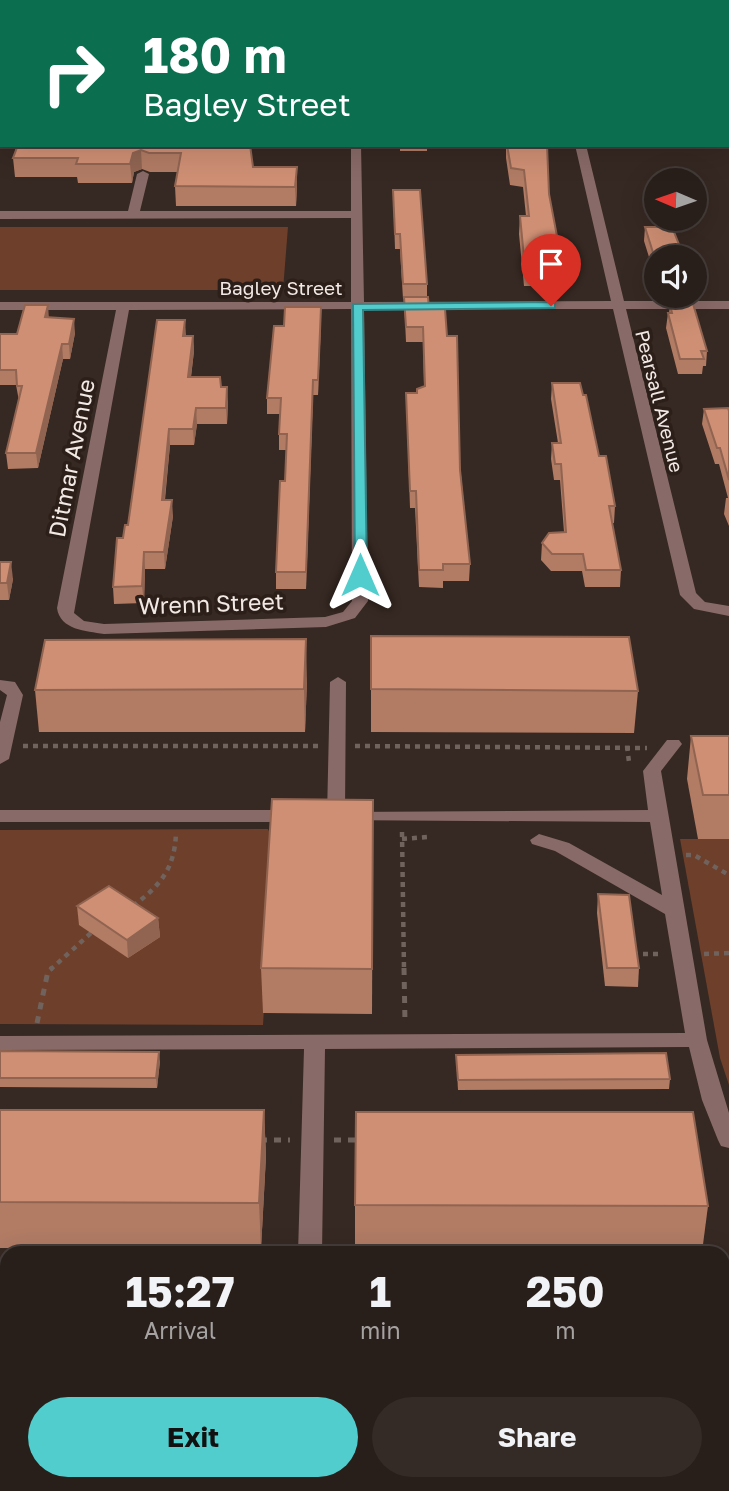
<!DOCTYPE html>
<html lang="en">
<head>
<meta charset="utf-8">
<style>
  body { margin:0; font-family:"Golos Text",sans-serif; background:#342b27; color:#f1f3f6; height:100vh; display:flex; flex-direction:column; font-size:26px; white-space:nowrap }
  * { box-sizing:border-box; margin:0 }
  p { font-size:23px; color:#a5a2a2 }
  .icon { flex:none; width:38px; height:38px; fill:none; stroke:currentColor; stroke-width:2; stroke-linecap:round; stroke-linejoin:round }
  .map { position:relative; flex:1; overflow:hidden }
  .details { position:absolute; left:0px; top:1246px; width:730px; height:245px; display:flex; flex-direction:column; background:#281e1a; border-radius:21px 21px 0 0; box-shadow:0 7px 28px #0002,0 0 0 2px #443c39 }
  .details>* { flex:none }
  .guide { position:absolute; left:0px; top:0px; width:730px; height:147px; box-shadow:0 7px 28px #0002,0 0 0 2px #443c39; background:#0b6e4f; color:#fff; overflow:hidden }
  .needle { width:46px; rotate:272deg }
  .tools { position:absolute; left:644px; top:168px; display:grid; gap:14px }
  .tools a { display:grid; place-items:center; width:63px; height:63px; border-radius:50%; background:#281e1a; box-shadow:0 7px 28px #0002,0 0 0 2px #443c39; font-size:35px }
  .pin { position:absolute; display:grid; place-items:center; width:60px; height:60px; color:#fff; margin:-72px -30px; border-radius:50% 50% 50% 0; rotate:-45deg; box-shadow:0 0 7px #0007 }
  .pin .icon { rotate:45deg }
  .me { position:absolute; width:77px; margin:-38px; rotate:0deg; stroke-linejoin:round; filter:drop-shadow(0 0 5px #0008) }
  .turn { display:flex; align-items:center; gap:24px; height:147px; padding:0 28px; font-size:32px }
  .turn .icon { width:91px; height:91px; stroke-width:2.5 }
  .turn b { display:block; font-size:49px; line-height:60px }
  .eta { display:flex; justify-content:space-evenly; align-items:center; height:119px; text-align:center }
  .eta b { font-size:42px; font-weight:700; line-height:49px }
  .cta { display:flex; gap:14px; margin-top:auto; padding:14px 28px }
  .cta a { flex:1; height:80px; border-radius:42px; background:#52cdce; color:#111; font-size:28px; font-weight:700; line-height:80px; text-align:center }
  .cta a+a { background:#342b27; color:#f1f3f6 }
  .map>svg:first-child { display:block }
</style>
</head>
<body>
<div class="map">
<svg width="729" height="1491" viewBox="0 0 729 1491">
  <rect width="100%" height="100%" fill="#362822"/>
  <g fill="#6e3f2a">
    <polygon points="0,227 288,227 283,290 0,290"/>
    <polygon points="268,829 274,843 263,1025 0,1024 0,830"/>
    <polygon points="680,839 729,839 729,1085 720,1058"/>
  </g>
  <polygon fill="#09202a" stroke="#4f5c62" stroke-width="2" points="729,1365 729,1491 636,1491 638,1484 723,1484 723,1369"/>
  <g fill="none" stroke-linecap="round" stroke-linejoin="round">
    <g stroke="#70635e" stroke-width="4.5" stroke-dasharray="5 5" stroke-linecap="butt">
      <polyline points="23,746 319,746"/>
      <polyline points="355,746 647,748"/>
      <polyline points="627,746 629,762"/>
      <polyline points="402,832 404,970"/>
      <polyline points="402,839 427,837"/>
      <polyline points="686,855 694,855 729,875"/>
      <path d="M133 906C161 885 175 868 176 832"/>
      <polyline points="633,954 659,954"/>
      <polyline points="704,954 729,953"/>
      <polyline points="50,970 91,933"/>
    </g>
    <g stroke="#70635e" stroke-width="5" stroke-dasharray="7 7" stroke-linecap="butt">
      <polyline points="404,968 405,1023"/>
      <polyline points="37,1023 48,971 52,968"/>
      <polyline points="260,1140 290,1140"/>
      <polyline points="334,1140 360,1140"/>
    </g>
    <g fill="#886a68" fill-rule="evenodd">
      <polygon points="4,0 14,0 3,2"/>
      <rect x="177" y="0" width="10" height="2"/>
      <rect x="350" y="0" width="10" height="2"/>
      <rect x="541" y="0" width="10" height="2"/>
      <polygon points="2,15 2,24 0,25 0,16"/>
      <rect x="728" y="91" width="1" height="6"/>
      <rect x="0" y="92" width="2" height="6"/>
      <path d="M351 145H361L364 302 611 301 575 145H586L624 301H729V309H626L696 593 705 602 729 606V616L694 609 680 595 613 309H364L368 601 355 618 326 627 104 634C86 631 60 630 57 608L116 310H0V302H351V218L0 219V211H128L137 174 143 171 149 174 140 211H351ZM351 309 352 601 343 612 325 617 104 624 84 621 74 613 129 310Z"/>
      <polygon points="338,677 346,682 345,812 648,810 643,771 667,740 679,740 682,744 661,771 707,1040 729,1113 729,1148 721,1146 718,1140 702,1100 689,1047 325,1049 322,1253 298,1253 304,1049 0,1050 0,1036 685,1033 665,914 555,851 532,844 530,840 539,834 569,843 662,895 650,822 330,820 327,816 330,682"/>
      <polygon points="0,680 15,682 23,695 9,759 0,764 0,722 7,695 0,690"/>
      <polygon points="0,810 294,810 303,816 294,822 0,822"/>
      <rect x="723" y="1299" width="6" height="20"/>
      <rect x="0" y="1342" width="7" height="20"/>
      <polygon points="31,1484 57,1484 55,1491 29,1491"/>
    </g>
  </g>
  <g fill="#b17b64">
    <polygon points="14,145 316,145 316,147 250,147 253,167 297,167 297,186 296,206 176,206 175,186 178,172 150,172 142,169 134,172 132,183 78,183 77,177 15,177 13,158 16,148 14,148"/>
    <rect x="400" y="145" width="27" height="6"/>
    <polygon points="506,145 547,145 549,194 563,268 562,286 524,286 519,234 520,216 526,216 523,187 510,185 506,158"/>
    <polygon points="393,190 427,284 427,297 429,309 447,336 470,564 469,581 443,581 443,588 419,587 415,508 410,508 406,393 417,393 424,387 423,342 406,342 404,299 403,299 400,249 395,249"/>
    <polygon points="645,227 656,257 656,276 655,276 644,241"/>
    <polygon points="666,296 686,296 707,351 706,366 703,366 702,374 678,374 666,328 668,313 669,313 670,305 673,305 674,298 667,298"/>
    <polygon points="49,317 75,333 70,359 63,359 38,468 8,469 6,453 19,401 16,385 0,385 0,334 17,334"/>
    <polygon points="321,322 318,395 313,395 306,589 276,589 276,572 285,481 287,450 279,450 279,434 280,414 267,414 267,398 284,326"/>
    <polygon points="186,336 193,336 194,351 191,377 221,387 228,402 227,424 197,424 194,445 170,445 165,500 173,516 165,569 145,569 144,603 114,604 113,587 123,538 128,525"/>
    <polygon points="552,383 599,456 615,506 614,523 612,523 621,570 620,587 585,587 582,571 551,571 541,560 542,543 564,532 560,480 554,480 551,459 552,443 558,443 551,399"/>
    <polygon points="704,409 729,411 729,526 724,514 726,498 728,498 719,464 715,464 702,424"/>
    <polygon points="0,562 13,579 9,600 0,600"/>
    <polygon points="371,636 638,691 634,733 371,732"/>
    <polygon points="307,681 305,732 39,732 35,690"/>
    <polygon points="691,736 729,736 729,839 698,839 687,779"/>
    <polygon points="373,800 372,1014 263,1013 261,968"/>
    <polygon points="598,894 639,968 638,987 605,986 597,913"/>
    <polygon points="77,906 158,918 160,937 128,958 79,925"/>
    <polygon points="0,1051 160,1061 157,1088 0,1087"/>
    <polygon points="456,1055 670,1079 669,1089 458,1090"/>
    <polygon points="0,1110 264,1110 266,1156 261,1249 0,1248"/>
    <polygon points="355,1205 708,1206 702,1252 355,1252"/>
  </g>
  <g fill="#906451">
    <polygon points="141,150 142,169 134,172 132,183 130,164 133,153"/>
    <polygon points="297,167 297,186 296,206 295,187"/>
    <polygon points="48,305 49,319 45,317"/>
    <polygon points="321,307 321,322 318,395 318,380"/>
    <polygon points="74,319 75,333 70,359 69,344"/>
    <polygon points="185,320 186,335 184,351 183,336"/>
    <polygon points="193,336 194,351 189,393 188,377"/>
    <polygon points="62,344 63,359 38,468 36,453"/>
    <polygon points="313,380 313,395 306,589 306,572"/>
    <polygon points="227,387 228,402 227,424 226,408"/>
    <polygon points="196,408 197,424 194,445 193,429"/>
    <polygon points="169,429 170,445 163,516 162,500"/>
    <polygon points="172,500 173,516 165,569 164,552"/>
    <polygon points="144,552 145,569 144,603 142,586"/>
    <polygon points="11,562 13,579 9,600 7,583"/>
    <polygon points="306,639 307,681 305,732 304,689"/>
    <polygon points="158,918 160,937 128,958 127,940"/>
    <polygon points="159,1052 160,1061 157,1088 156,1078"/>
    <polygon points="264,1110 266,1156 261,1249 259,1203"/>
  </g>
  <g fill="#ce8f74" stroke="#906451" stroke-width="2">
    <polygon points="35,0 59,0 58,2 34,2"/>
    <polygon points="115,0 151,0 150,2 115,2"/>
    <polygon points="205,0 317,0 310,1 310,2 205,2"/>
    <rect x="379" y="0" width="26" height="2"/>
    <polygon points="494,0 519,0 520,2 494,2"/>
    <polygon points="581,0 621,0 622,2 581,2"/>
    <polygon points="692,0 729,0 729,43 728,43 728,2 683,1 693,1"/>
    <polygon points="18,145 250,145 253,167 297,167 295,187 175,186 181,153 149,153 141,150 133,153 130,164 76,164 78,158 13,158"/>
    <polygon points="507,145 547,145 549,194 563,268 525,268 520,216 529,216 524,170 511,168"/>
    <polygon points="393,190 420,190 427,284 403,284 400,234 395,234"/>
    <polygon points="645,227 672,227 684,257 656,257 656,262"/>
    <polygon points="404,297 428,297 429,309 445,309 447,336 457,336 460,470 470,564 443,564 443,570 419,570 416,491 410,491 406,393 417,393 417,389 425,386 423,327 406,327"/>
    <polygon points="674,297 691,297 707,351 701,351 704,359 680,359 668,313 672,313 670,305 677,305"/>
    <polygon points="25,305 48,305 45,317 74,319 69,344 62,344 36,453 6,453 22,386 17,386 16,370 0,370 0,334 17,334"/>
    <polygon points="285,307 321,307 318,380 313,380 306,572 276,572 280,481 285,481 287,434 279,434 281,398 267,398 274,326 284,326"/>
    <polygon points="157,320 185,320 183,336 193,336 188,377 220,377 221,387 227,387 226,408 196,408 193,429 169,429 162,500 172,500 164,552 144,552 142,586 113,587 117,538 123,538 125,525 128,525"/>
    <polygon points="552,383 580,383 583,395 586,395 599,456 606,456 615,506 609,506 621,570 586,570 583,554 552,554 542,543 549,533 566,532 561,464 555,464 552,443 561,443"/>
    <polygon points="728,408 729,411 729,480 720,448 717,448 704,409"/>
    <polygon points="0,562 11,562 7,583 0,583"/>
    <polygon points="371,636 629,637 638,691 371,689"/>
    <polygon points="306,639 304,689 35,690 45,640"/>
    <polygon points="691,736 729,736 729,795 703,795"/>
    <polygon points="272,799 373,800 372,969 261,968"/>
    <polygon points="109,886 158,918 127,940 77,906"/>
    <polygon points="598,894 629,895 639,968 607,968"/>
    <polygon points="0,1051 159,1052 156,1078 0,1078"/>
    <polygon points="666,1053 670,1079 458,1080 456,1055"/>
    <polygon points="0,1110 264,1110 259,1203 0,1202"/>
    <polygon points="356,1112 693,1112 708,1206 355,1205"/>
  </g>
  <polygon fill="#52cdce" stroke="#358586" stroke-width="2" points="551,302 555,303 555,308 363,310 367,575 355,578 353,304"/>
  <g text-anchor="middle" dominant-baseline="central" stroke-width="7" stroke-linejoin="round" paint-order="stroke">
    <g font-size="19" fill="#f2e9e5" stroke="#2c1f19">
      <text x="281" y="287">Bagley Street</text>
      <text transform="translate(660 401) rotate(76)">Pearsall Avenue</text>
    </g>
    <g font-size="23" fill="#f2e9e5" stroke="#2c1f19">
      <text transform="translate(71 458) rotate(-79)">Ditmar Avenue</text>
      <text transform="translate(211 603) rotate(-2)">Wrenn Street</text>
    </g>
  </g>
</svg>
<div class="tools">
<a><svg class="needle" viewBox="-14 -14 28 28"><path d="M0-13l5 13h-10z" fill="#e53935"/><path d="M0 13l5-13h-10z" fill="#a5a2a2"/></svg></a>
<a><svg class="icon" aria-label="sound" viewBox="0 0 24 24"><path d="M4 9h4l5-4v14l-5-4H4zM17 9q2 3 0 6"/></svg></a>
</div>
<div class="pin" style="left:551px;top:306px;background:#d93025"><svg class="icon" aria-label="arrive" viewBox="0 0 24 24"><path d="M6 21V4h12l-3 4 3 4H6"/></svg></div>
<svg class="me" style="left:360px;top:575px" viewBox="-20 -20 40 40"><path d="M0-17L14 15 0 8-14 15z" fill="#52cdce" stroke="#fff" stroke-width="4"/></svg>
<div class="guide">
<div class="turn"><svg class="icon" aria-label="right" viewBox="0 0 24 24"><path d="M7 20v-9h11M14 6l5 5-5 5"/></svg><div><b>180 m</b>Bagley Street</div></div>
</div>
<section class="details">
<div class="eta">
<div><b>15:27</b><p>Arrival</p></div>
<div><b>1</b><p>min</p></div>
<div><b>250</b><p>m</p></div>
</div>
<div class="cta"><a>Exit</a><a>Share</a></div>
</section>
</div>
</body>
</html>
